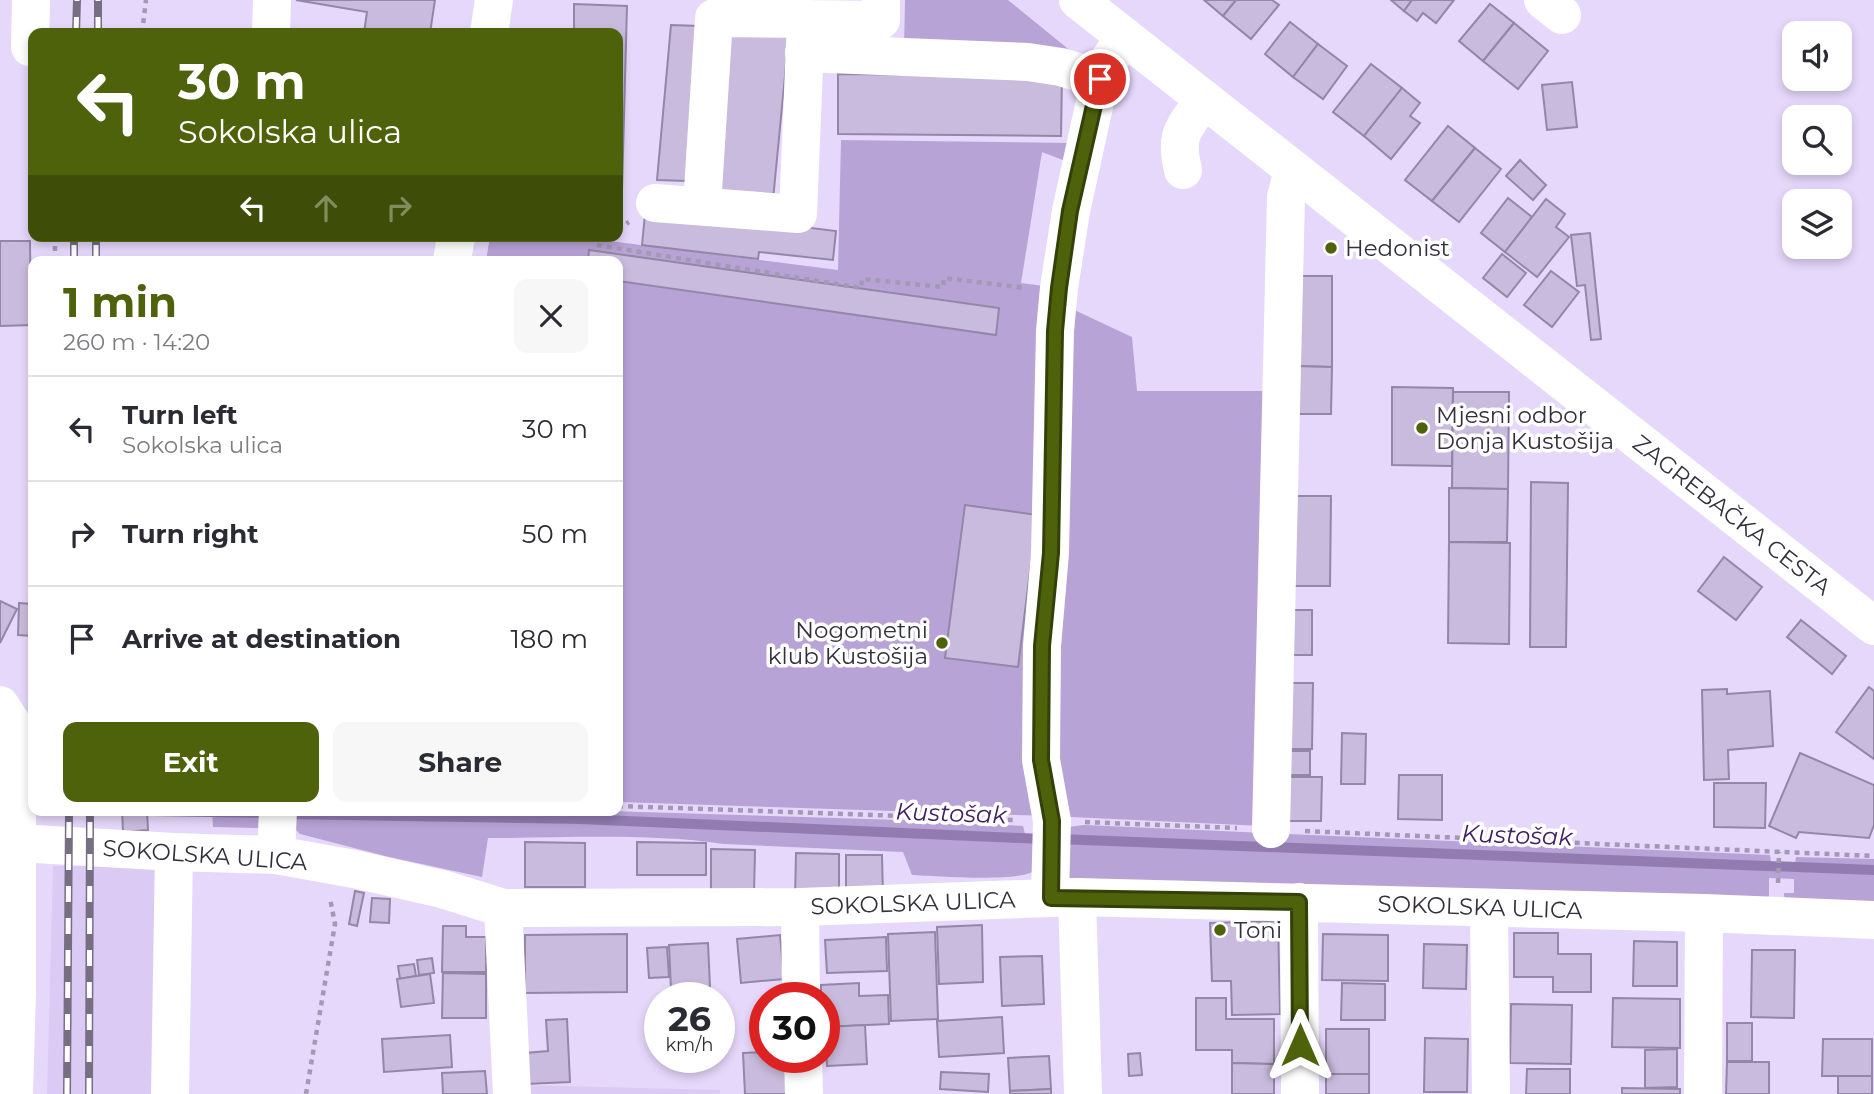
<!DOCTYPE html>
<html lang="en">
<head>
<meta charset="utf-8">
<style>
  body { margin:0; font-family:Montserrat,sans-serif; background:#f7f7f7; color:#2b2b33; height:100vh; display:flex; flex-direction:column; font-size:26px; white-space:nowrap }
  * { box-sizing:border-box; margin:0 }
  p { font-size:23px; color:#7c7c81 }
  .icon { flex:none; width:38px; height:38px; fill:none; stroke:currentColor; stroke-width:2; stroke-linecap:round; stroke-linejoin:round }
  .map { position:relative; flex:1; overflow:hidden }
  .drawer { position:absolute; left:28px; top:256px; width:595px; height:560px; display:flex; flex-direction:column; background:#fff; border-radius:14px; box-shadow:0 4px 10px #0003 }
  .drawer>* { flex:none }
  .top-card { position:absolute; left:28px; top:28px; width:595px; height:214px; border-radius:14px; box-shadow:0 4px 10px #0003; background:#4e620c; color:#fff; overflow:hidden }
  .controls { position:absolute; left:1782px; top:21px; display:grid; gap:14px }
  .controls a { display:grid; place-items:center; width:70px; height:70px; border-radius:14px; background:#fff; box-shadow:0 4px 10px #0003; font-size:35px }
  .speed { position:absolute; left:644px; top:982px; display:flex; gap:14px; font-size:35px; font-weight:700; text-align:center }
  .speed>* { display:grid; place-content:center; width:91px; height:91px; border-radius:50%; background:#fff; box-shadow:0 4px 10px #0003; line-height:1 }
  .speed small { font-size:18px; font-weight:400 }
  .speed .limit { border:10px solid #d22; background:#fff; color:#111 }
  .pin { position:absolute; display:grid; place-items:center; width:60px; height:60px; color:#fff; margin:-30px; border:4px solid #fff; border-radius:50%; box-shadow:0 2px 7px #0007 }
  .me { position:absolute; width:77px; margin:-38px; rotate:0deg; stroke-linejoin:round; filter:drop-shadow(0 0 5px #0008) }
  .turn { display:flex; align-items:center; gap:24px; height:147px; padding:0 35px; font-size:32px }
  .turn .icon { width:91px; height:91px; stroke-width:2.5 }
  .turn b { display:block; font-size:49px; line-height:60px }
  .lanes { display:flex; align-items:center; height:66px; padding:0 35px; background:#0003; justify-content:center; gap:35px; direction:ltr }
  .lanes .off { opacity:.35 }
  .round { display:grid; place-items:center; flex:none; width:74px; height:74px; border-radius:14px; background:#f7f7f7 }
  .overview { display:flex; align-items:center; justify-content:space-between; height:119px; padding:0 35px }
  h1 { font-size:42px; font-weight:700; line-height:52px; color:#4e620c }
  .button { display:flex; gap:14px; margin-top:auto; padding:14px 35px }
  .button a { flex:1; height:80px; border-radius:14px; background:#4e620c; color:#fff; font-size:28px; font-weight:700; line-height:80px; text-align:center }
  .button a+a { background:#f7f7f7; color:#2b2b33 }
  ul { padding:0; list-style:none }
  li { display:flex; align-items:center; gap:21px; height:105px; padding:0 35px; border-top:2px solid #e1e1e2 }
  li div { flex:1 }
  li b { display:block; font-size:26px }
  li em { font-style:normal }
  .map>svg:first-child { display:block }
</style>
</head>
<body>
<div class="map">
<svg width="1874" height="1094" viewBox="0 0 1874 1094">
  <rect width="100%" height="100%" fill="#e6d8fb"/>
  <g fill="#dbcbf4">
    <polygon points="53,866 155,866 157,1094 47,1094"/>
    <polygon points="524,1085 720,1090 720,1094 524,1094"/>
  </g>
  <g fill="#b8a3d6">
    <polygon points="905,0 1008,0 1083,61 904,50"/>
    <polygon points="841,140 1072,143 1068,162 1042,152 1021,283 1044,286 1068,307 1132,337 1137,391 1271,391 1263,826 1050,816 618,802 618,261 486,261 490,236 570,236 838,270"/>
    <path d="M212 810H577L967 822 1023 826 1025 834 1061 836V828L1084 825 1770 855 1771 862 1795 863 1796 857 1874 859V905L1789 902 1784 896V893H1794V879L1769 878V896L1766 902 1068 878 1035 870C1022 883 935 876 912 875L903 852 724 844C647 833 566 838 488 838L482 877 389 857 300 834 295 829 213 827Z"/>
  </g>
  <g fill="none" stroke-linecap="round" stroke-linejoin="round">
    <g stroke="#917bb0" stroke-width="10">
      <polyline points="152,811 270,813"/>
      <polyline points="285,814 580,819 1043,839"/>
      <polyline points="1058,839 1874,870"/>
    </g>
  </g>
  <g fill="#c9bbdd" stroke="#9386a6" stroke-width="2">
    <polygon points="296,0 435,0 430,33 364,33 367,12"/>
    <polygon points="1204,0 1236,0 1223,16"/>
    <polygon points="1236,0 1272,0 1279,5 1251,39 1223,16"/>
    <polygon points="1391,0 1412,0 1404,11"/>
    <polygon points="1412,0 1454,0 1436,23 1423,13 1417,21 1404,11"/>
    <polygon points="574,4 627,6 621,227 618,227 618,33 574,33"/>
    <polygon points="1490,4 1514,23 1483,61 1459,41"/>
    <polygon points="1290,22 1318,44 1293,77 1265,54"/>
    <polygon points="1514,23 1548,51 1518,89 1483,61"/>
    <polygon points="671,25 700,26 687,181 657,180"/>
    <polygon points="727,32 789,34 773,200 715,197"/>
    <polygon points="1318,44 1347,66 1323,99 1293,77"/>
    <polygon points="1371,64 1402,88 1364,136 1333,112"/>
    <polygon points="838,74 1062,76 1061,136 838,134"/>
    <polygon points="1572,82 1577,127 1547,130 1542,85"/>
    <polygon points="1402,88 1420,103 1410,116 1420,123 1391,159 1364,136"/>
    <polygon points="1448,126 1475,148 1432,201 1405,180"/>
    <polygon points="1475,148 1501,169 1459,222 1432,201"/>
    <polygon points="1520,160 1546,185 1533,200 1506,176"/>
    <polygon points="1508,198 1532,217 1505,252 1481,233"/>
    <polygon points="1546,199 1565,214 1556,227 1569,237 1537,277 1505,252"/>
    <polygon points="645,214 762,222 836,231 833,260 759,252 758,259 642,245"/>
    <polygon points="1590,233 1601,339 1591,340 1585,285 1577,286 1571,235"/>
    <polygon points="0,241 30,241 31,325 0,326"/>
    <polygon points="589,250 999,308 996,335 618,281 618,261 588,261"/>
    <polygon points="1502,254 1526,273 1507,297 1483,278"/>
    <polygon points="1551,271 1579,292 1552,327 1524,305"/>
    <polygon points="1293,276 1332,276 1332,367 1292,366"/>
    <polygon points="1294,366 1332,367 1331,414 1294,414"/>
    <polygon points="1392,387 1453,388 1452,466 1392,465"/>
    <polygon points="1453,392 1509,392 1508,489 1452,488"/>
    <polygon points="1531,482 1568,483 1566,647 1530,647"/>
    <polygon points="1449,488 1508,489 1507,542 1449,542"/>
    <polygon points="1294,496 1331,496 1330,586 1294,586"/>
    <polygon points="965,505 1037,515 1018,667 945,658"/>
    <polygon points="1449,542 1510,543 1509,644 1448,643"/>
    <polygon points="1724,557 1762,587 1736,620 1698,591"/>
    <polygon points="0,601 17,609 0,643"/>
    <polygon points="19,603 33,604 33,636 18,635"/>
    <polygon points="1293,610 1312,610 1312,655 1292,655"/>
    <polygon points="1801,620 1846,656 1832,674 1787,637"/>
    <polygon points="1287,683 1313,683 1312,749 1287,749"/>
    <polygon points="1869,687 1874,691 1874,759 1836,732"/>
    <polygon points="1727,689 1727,694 1770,691 1773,746 1728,750 1729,779 1704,780 1702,690"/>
    <polygon points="1342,733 1366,734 1365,784 1341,784"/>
    <polygon points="1283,751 1310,751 1310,775 1282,775"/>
    <polygon points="1800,753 1874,785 1874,825 1869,838 1799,832 1796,838 1769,826"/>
    <polygon points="1399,775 1442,775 1442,820 1398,819"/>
    <polygon points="1279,777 1322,777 1321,821 1278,821"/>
    <polygon points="1714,783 1766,783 1765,828 1714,827"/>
    <polygon points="122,810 147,810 148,830 123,832"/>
    <polygon points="525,842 585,843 585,887 525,887"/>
    <polygon points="637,842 706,843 706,875 637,875"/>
    <polygon points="711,849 755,850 754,894 711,894"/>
    <polygon points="796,853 839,854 839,898 795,898"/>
    <polygon points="846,855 882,855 883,897 846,898"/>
    <polygon points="355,891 364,893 357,926 349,924"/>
    <polygon points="372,898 390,899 389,923 370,922"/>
    <polygon points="1278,921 1280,1014 1232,1015 1231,981 1212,981 1210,923"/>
    <polygon points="982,925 983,982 939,984 937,927"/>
    <polygon points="443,926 466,926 466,937 486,937 486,972 442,972"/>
    <polygon points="935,932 938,1019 891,1021 888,934"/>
    <polygon points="1514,933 1558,933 1558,954 1591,954 1591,992 1553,992 1553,977 1514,977"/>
    <polygon points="627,934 627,992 525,993 525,935"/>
    <polygon points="1323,934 1388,935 1388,981 1322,980"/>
    <polygon points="780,935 784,979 741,983 737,939"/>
    <polygon points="886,937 887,971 827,973 825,940"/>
    <polygon points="1634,941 1677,942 1677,986 1633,986"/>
    <polygon points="708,943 710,987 671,989 669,945"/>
    <polygon points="1424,944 1467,945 1466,989 1423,988"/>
    <polygon points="667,947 669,977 649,978 647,948"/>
    <polygon points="1752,950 1795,950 1794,1018 1751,1017"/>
    <polygon points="1042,956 1044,1004 1002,1006 1000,957"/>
    <polygon points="432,958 434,973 419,975 417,960"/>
    <polygon points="414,964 416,976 400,979 398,966"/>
    <polygon points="443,973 486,974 486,1018 442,1018"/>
    <polygon points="430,974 434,1003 401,1007 397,979"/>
    <polygon points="859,983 859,996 888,995 889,1024 824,1027 824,998 821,998 821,985"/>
    <polygon points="1342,983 1385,984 1385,1020 1341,1020"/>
    <polygon points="1196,998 1226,998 1226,1019 1274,1019 1274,1064 1232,1063 1232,1050 1196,1050"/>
    <polygon points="1613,998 1680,999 1680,1048 1612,1047"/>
    <polygon points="1511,1004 1572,1005 1571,1064 1510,1063"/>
    <polygon points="1002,1017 1004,1053 939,1057 937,1021"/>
    <polygon points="567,1019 570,1082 526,1084 525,1053 548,1051 546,1020"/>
    <rect x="1727" y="1023" width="25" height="38"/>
    <polygon points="865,1025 867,1064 827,1066 825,1027"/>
    <rect x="1326" y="1029" width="43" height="45"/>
    <polygon points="450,1035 452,1067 384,1072 382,1039"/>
    <polygon points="1425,1038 1468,1039 1467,1092 1424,1092"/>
    <polygon points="1823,1039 1872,1039 1872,1076 1822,1076"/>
    <polygon points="1677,1049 1677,1087 1645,1088 1645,1050"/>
    <polygon points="765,1052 765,1057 787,1057 788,1094 745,1094 743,1053"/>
    <polygon points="1140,1053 1142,1075 1129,1076 1128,1054"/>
    <polygon points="1049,1056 1051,1089 1010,1091 1008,1058"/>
    <polygon points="1727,1062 1769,1062 1769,1094 1726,1094"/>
    <polygon points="1232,1063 1274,1064 1274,1094 1232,1094"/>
    <polygon points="1527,1069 1570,1069 1570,1094 1526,1094"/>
    <polygon points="485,1071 487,1094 443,1094 442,1073"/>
    <polygon points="941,1072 989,1074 988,1092 940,1089"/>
    <rect x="1326" y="1074" width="43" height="20"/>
    <rect x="1838" y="1076" width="34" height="18"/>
    <polygon points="1622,1088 1680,1089 1680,1094 1622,1094"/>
    <polygon points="1051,1089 1051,1094 1010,1094 1010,1091"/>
  </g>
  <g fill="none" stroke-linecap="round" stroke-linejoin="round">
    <g stroke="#a499b4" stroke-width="4.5" stroke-dasharray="5 5" stroke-linecap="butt">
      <polyline points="142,33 146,0"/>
      <polyline points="618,229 629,222"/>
      <polyline points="597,245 861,288 862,279 943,287 944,278 1026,288"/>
      <polyline points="55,261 55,236"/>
      <polyline points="618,806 1016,820"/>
      <polyline points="1085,822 1237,828"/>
      <polyline points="1305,831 1874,856"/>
      <polyline points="1778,883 1779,852"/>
      <polyline points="306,1094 335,924 330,898"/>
    </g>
    <g stroke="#fff" stroke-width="38">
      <polyline points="1078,0 1874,626"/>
      <polyline points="1543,0 1562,15"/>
      <polyline points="271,33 272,0"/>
      <polyline points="489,33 494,0"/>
      <polyline points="30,47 31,0"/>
      <polyline points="804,53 1028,62 1061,67 1100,79"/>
      <path d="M1183 170C1174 133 1184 129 1204 99"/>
      <polyline points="655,203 798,214 806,19"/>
      <polyline points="702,206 714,18 881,20 881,0"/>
      <polyline points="452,261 456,236"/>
      <polyline points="0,705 11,722 17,739 17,991 14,1094"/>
      <polyline points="1271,829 1286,197 1293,171"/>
      <polyline points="0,842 174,852 276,855 354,869 442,889 503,908 800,907 1077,897 1704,913 1874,920"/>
      <polyline points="276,855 278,810"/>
      <polyline points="1077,897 1083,1094"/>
      <polyline points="1050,898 1052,821 1041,760 1042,646 1050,553 1055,331 1059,288 1071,211 1100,79 1107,63 1125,37"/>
      <polyline points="1299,902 1300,1094"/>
      <polyline points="800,907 801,998"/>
      <polyline points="503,908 512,1094"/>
      <polyline points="1489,908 1491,1094"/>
      <polyline points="803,1057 804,1094"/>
      <polyline points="170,1094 174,852"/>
      <polyline points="1703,1094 1704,913"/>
    </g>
    <defs>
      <g id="rail">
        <polyline points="76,33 77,0"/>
        <polyline points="98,33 98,0"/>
        <polyline points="74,261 74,236"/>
        <polyline points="96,261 96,236"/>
        <polyline points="67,1094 69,810"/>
        <polyline points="89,1094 90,810"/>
      </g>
    </defs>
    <use href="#rail" stroke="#776e84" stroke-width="8"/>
    <use href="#rail" stroke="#fff" stroke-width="5" stroke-dasharray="16" stroke-linecap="butt"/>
  </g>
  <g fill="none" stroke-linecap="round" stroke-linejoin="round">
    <defs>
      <polyline id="route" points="1100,79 1070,211 1059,288 1055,331 1051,553 1042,646 1041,760 1052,821 1051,898 1299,902 1300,1045"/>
    </defs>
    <use href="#route" stroke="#334008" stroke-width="18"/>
    <use href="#route" stroke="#4e620c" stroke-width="12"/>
  </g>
  <g fill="#4e620c" stroke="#fff" stroke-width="2.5">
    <circle cx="1331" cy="248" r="7"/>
    <circle cx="1422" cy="428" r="7"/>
    <circle cx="942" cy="643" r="7"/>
    <circle cx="1220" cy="930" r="7"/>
  </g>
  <g text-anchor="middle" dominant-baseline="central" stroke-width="7" stroke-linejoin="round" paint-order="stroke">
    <g font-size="23" fill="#342f3c" stroke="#fff" text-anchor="start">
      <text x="1345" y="248">Hedonist</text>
      <text x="1436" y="415">Mjesni odbor<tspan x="1436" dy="26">Donja Kustošija</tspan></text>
      <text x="928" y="630" text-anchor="end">Nogometni<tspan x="928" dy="26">klub Kustošija</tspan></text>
      <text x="1234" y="930">Toni</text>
    </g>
    <g font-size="23" fill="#342f3c" stroke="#fff">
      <text transform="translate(1732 515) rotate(38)">ZAGREBAČKA CESTA</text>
      <text transform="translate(205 855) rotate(4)">SOKOLSKA ULICA</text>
      <text transform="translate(913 903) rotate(-2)">SOKOLSKA ULICA</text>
      <text transform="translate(1480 907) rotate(2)">SOKOLSKA ULICA</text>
    </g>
    <g font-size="24" font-style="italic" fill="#402062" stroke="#fff">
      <text transform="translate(951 813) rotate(2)">Kustošak</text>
      <text transform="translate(1517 835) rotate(2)">Kustošak</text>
    </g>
  </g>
</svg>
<div class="controls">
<a><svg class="icon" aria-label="sound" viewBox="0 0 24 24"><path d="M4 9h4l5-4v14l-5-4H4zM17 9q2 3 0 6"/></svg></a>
<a><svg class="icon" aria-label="search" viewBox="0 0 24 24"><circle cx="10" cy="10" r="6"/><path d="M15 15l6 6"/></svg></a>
<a><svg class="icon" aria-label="layers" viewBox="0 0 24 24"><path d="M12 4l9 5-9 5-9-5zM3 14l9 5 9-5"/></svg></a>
</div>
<div class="speed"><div>26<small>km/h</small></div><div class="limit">30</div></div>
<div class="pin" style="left:1100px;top:79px;background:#d93025"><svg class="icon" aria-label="arrive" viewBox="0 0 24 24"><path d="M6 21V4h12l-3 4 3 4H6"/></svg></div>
<svg class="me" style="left:1300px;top:1045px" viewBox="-20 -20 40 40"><path d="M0-17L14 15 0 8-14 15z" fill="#4e620c" stroke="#fff" stroke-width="4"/></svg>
<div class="top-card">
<div class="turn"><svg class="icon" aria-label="left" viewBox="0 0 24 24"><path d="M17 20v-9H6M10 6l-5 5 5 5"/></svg><div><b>30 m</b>Sokolska ulica</div></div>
<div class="lanes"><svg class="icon" aria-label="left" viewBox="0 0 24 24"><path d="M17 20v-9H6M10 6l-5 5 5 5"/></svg><svg class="icon off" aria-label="ahead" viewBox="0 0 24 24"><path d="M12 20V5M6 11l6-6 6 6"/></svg><svg class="icon off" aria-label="right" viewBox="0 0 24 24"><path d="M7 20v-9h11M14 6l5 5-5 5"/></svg></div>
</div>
<section class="drawer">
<div class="overview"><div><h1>1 min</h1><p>260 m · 14:20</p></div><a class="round"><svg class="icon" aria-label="close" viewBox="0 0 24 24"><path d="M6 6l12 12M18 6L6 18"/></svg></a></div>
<ul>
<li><svg class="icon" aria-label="left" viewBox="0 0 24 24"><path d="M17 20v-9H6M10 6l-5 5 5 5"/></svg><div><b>Turn left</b><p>Sokolska ulica</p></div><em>30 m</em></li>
<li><svg class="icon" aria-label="right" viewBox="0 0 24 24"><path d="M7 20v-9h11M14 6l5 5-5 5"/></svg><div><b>Turn right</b></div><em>50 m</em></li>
<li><svg class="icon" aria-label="arrive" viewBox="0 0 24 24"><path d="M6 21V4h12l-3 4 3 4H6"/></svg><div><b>Arrive at destination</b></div><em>180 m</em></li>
</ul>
<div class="button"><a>Exit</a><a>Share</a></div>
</section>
</div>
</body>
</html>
